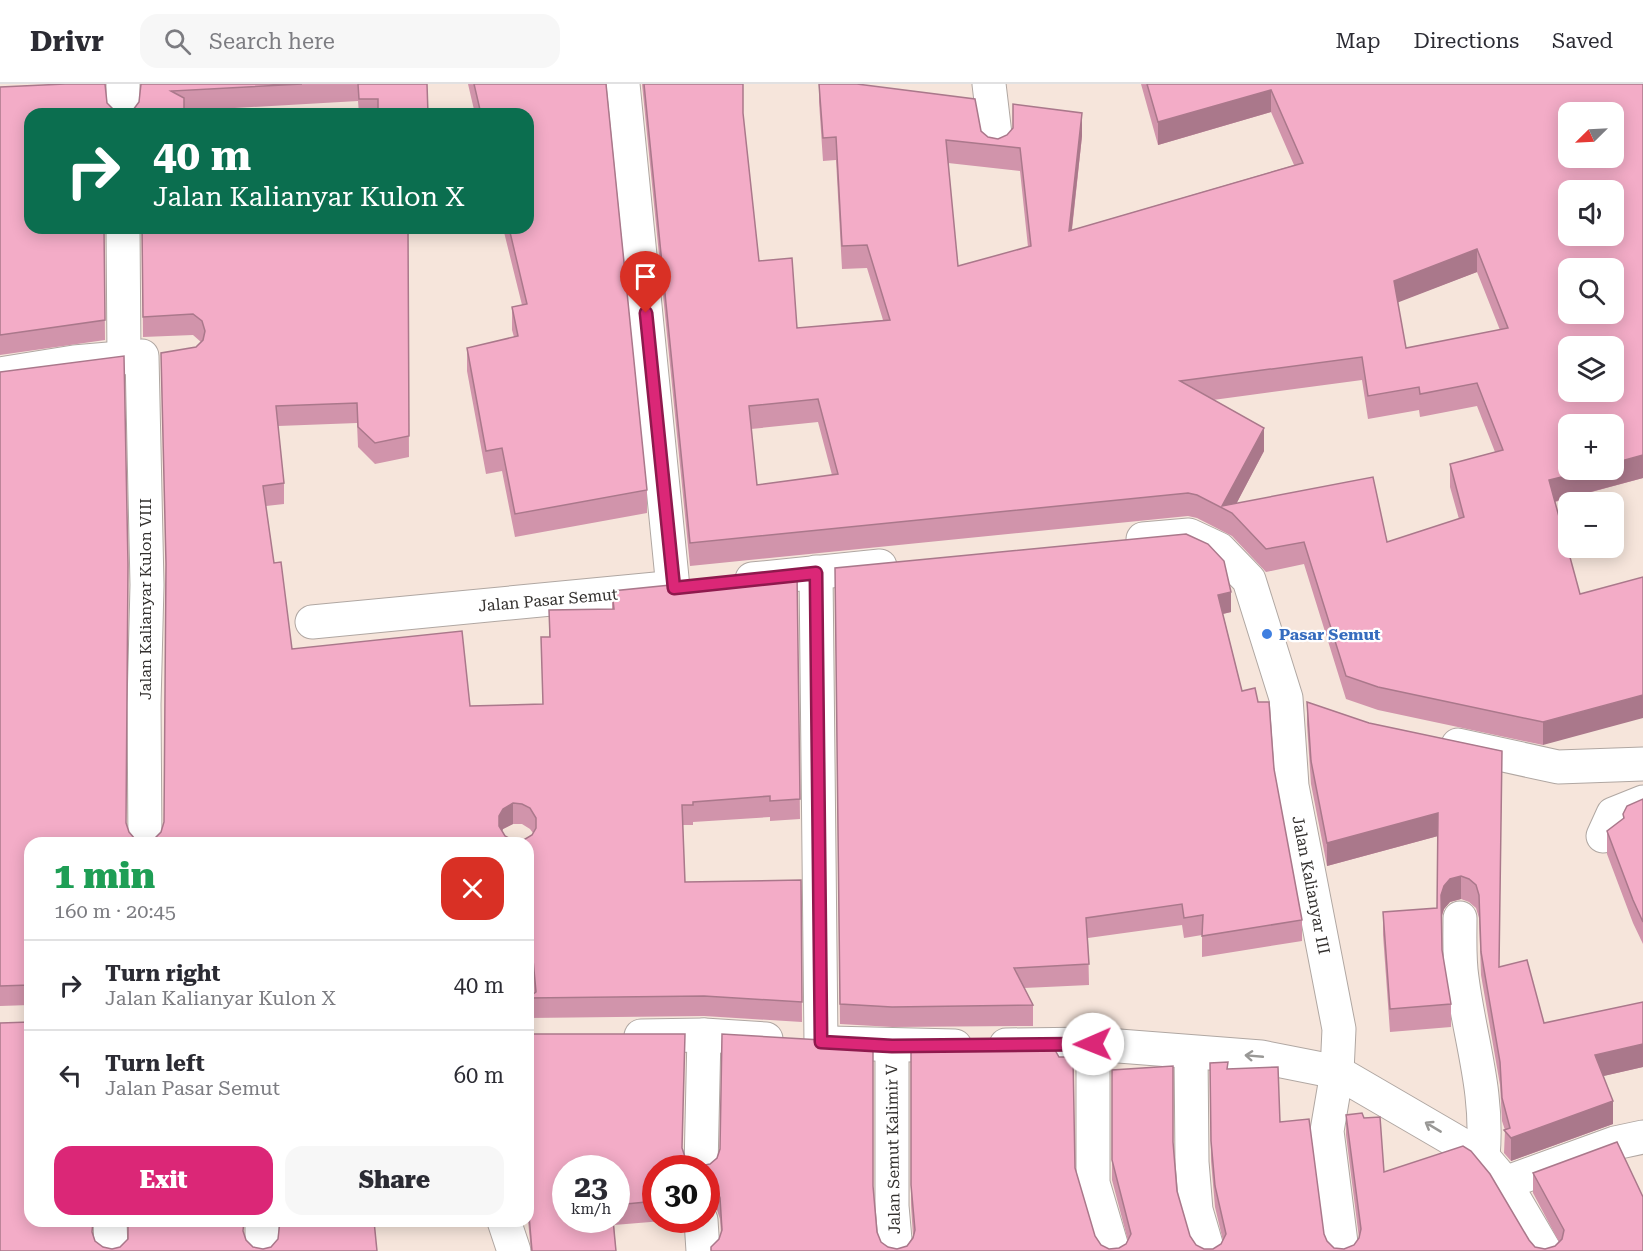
<!DOCTYPE html>
<html lang="en">
<head>
<meta charset="utf-8">
<style>
  body { margin:0; font-family:"Roboto Serif",serif; background:#f7f7f7; color:#2b2b33; height:100vh; display:flex; flex-direction:column; font-size:22px; white-space:nowrap }
  * { box-sizing:border-box; margin:0 }
  p { font-size:20px; color:#7c7c81 }
  .icon { flex:none; width:33px; height:33px; fill:none; stroke:currentColor; stroke-width:2; stroke-linecap:round; stroke-linejoin:round }
  .map { position:relative; flex:1; overflow:hidden }
  .side { position:absolute; left:24px; top:753px; width:510px; height:390px; display:flex; flex-direction:column; background:#fff; border-radius:18px; box-shadow:0 3px 15px #0003 }
  .side>* { flex:none }
  .banner { position:absolute; left:24px; top:24px; width:510px; height:126px; border-radius:18px; box-shadow:0 3px 15px #0003; background:#0b6e4f; color:#fff; overflow:hidden }
  .needle { width:39px; rotate:246deg }
  .tools { position:absolute; left:1558px; top:18px; display:grid; gap:12px }
  .tools a { display:grid; place-items:center; width:66px; height:66px; border-radius:12px; background:#fff; box-shadow:0 3px 15px #0003; font-size:30px }
  .speed { position:absolute; left:552px; top:1071px; display:flex; gap:12px; font-size:30px; font-weight:700; text-align:center }
  .speed>* { display:grid; place-content:center; width:78px; height:78px; border-radius:50%; background:#fff; box-shadow:0 3px 15px #0003; line-height:1 }
  .speed small { font-size:15px; font-weight:400 }
  .speed .limit { border:9px solid #d22; background:#fff; color:#111 }
  .pin { position:absolute; display:grid; place-items:center; width:51px; height:51px; color:#fff; margin:-62px -26px; border-radius:50% 50% 50% 0; rotate:-45deg; box-shadow:0 0 6px #0007 }
  .pin .icon { rotate:45deg }
  .me { position:absolute; width:66px; margin:-33px; rotate:269deg; stroke-linejoin:round; filter:drop-shadow(0 0 4px #0008) }
  .turn { display:flex; align-items:center; gap:21px; height:126px; padding:0 30px; font-size:27px }
  .turn .icon { width:78px; height:78px; stroke-width:2.5 }
  .turn b { display:block; font-size:42px; line-height:51px }
  .round { display:grid; place-items:center; flex:none; width:63px; height:63px; border-radius:18px; background:#f7f7f7 }
  .overview { display:flex; align-items:center; justify-content:space-between; height:102px; padding:0 30px }
  h1 { font-size:36px; font-weight:800; line-height:45px; color:#1e9e55 }
  .primary-button { display:flex; gap:12px; margin-top:auto; padding:12px 30px }
  .primary-button a { flex:1; height:69px; border-radius:18px; background:#db2777; color:#fff; font-size:24px; font-weight:800; line-height:69px; text-align:center }
  .primary-button a+a { background:#f7f7f7; color:#2b2b33 }
  ul { padding:0; list-style:none }
  li { display:flex; align-items:center; gap:18px; height:90px; padding:0 30px; border-top:2px solid #e1e1e2 }
  li div { flex:1 }
  li b { display:block; font-size:22px }
  li em { font-style:normal }
  header { display:flex; align-items:center; gap:36px; box-sizing:border-box; height:84px; padding:0 30px; background:#fff; border-bottom:2px solid #e1e1e2 }
  header strong { font-size:28px }
  nav { display:flex; gap:33px; margin-inline-start:auto; font-size:21px }
  .search { width:420px; height:54px; background:#f7f7f7; display:flex; align-items:center; gap:15px; box-sizing:border-box; padding:0 21px; border-radius:18px; color:#7c7c81; font-size:22px }
  .map>svg:first-child { display:block }
</style>
</head>
<body>
<header>
<strong>Drivr</strong>
<div class="search"><svg class="icon" aria-label="search" viewBox="0 0 24 24"><circle cx="10" cy="10" r="6"/><path d="M15 15l6 6"/></svg>Search here</div>
<nav><a>Map</a><a>Directions</a><a>Saved</a></nav>
</header>
<div class="map">
<svg width="1643" height="1167" viewBox="0 0 1643 1167">
  <rect width="100%" height="100%" fill="#fbf2ec"/>
  <path fill="#f6e5db" fill-rule="evenodd" d="M0 0H1591L1569 28V74H1614L1643 129V1167H0ZM30 30H528V144H30ZM1569 106H1614V152H1569ZM1569 184H1614V230H1569ZM1569 262H1614V308H1569ZM1569 340H1614V386H1569ZM1569 418H1614V464H1569ZM30 759H528V1137H30ZM566 1084H616V1136H566ZM656 1084H706V1136H656Z"/>
  <g fill="none" stroke-linecap="round" stroke-linejoin="round">
    <defs>
      <g id="minor">
        <polyline points="123,0 123,30"/>
        <polyline points="623,0 673,504"/>
        <polyline points="989,0 996,59"/>
        <polyline points="123,144 124,273"/>
        <polyline points="142,272 147,501 144,620 145,759"/>
        <polyline points="0,290 74,278 132,273"/>
        <polyline points="1143,455 1189,451 1219,465 1249,496 1286,614 1292,702 1339,945 1337,988 1327,1047 1342,1167"/>
        <polyline points="816,488 821,959"/>
        <polyline points="752,495 880,482"/>
        <polyline points="312,538 656,505"/>
        <polyline points="1458,661 1558,683 1643,680"/>
        <polyline points="1603,752 1613,730 1643,718"/>
        <path d="M1460 834C1460 854 1459 875 1462 894 1470 956 1489 1008 1483 1073"/>
        <polyline points="641,952 704,951 766,955"/>
        <polyline points="830,959 955,962"/>
        <polyline points="1093,960 1093,1099 1113,1167"/>
        <polyline points="1006,961 1093,960 1261,973 1337,988 1483,1073 1505,1099 1545,1167"/>
        <polyline points="892,962 892,1122 896,1167"/>
        <polyline points="1191,969 1192,1078 1196,1126 1208,1167"/>
        <polyline points="701,1084 704,951"/>
        <polyline points="1505,1099 1615,1059 1643,1053"/>
        <polyline points="701,1136 703,1167"/>
        <polyline points="110,1137 111,1167"/>
        <polyline points="262,1137 262,1167"/>
        <polyline points="504,1137 514,1167"/>
      </g>
    </defs>
    <use href="#minor" stroke="#b0a7a2" stroke-width="35"/>
    <use href="#minor" stroke="#fff" stroke-width="33"/>
  </g>
  <g fill="#d194ab" fill-rule="evenodd">
    <polygon points="65,0 105,0 107,19 114,26 124,28 133,26 139,18 141,0 427,0 428,30 359,30 358,17 184,27 184,30 30,30 30,144 104,144 105,256 0,271 0,3"/>
    <polygon points="468,0 606,0 647,406 647,429 515,453 502,387 486,390 467,287 467,264 514,253 512,246 512,223 522,221 503,144 528,144 528,30 475,30"/>
    <path d="M642 0H743V30L759 177 797 244 883 236 867 184 842 185 836 76 823 77 819 18V0L981 47 988 53 998 55 1082 52 1072 146 1294 81 1271 28 1158 61 1141 0H1643V394L1555 418 1543 661 1378 626 1346 615 1304 480 1266 488 1232 452 1197 434 1188 432 690 482ZM948 79 1020 87 1028 163 958 182ZM1477 188 1500 246 1406 264 1397 218ZM1362 296 1368 335 1419 326 1420 333 1477 322 1495 368 1450 380V403L1459 435 1387 458 1236 420 1264 367 1213 316ZM818 338 832 391 757 401 751 345Z"/>
    <path d="M142 144H408L409 373 375 380 358 363 357 339 278 342 284 399V420L266 422 274 479 292 565 470 622 543 620 541 553H549V526L612 525V507L797 488 800 735 770 737V733L693 738V741H683L685 798 801 796 802 938 704 932 528 934V914L534 910 528 842V759H30V921L0 922V288L129 748 135 755 146 757 155 754 161 748 164 738 196 263 201 258 193 251 143 253ZM513 740H522L530 745 533 749 532 751 522 757 513 756 505 752 502 747 503 745Z"/>
    <polygon points="835,484 1231,528 1223,530 1242,607 1258,618 1274,685 1302,836 1302,857 1202,873 1202,851 1184,854 1182,841 1088,854 1089,901 1024,904 1033,921 1033,942 892,943 840,940"/>
    <polygon points="1307,618 1369,639 1502,667 1499,883 1544,939 1643,918 1643,983 1603,992 1613,1040 1511,1077 1504,1069 1505,1046 1502,1037 1500,1001 1481,891 1479,834 1476,824 1469,818 1461,815 1450,818 1444,825 1442,832 1442,866 1451,920 1451,943 1390,948 1383,851 1383,828 1437,824 1438,752 1327,782 1311,700 1307,641"/>
    <polygon points="1643,715 1643,860 1633,839 1607,770 1607,747 1623,735 1623,730"/>
    <path d="M528 950 683 1065 685 1073 692 1080 700 1082 873 1102 877 1148 881 1158 888 1163 897 1165 907 1162 913 1152 911 1121V960L1075 1084 1095 1152 1101 1161 1109 1165 1119 1164 1126 1160 1128 1157 1112 1096V986L1173 1058 1177 1107 1190 1152 1196 1161 1204 1165H1213L1221 1160 1223 1157 1215 1123 1211 1077 1210 979 1228 985 1280 1038 1327 1157 1334 1164 1344 1165 1354 1161 1359 1154 1346 1051V1031L1364 1034 1384 1088 1529 1156 1535 1163 1545 1165 1555 1162 1559 1158 1533 1109V1089L1643 1167H711L719 1155 721 1150 720 1135 717 1126 710 1120 706 1119V1084H656V1136H675L614 1141 616 1167H531L528 1137ZM616 1084V1136H566Z"/>
  </g>
  <g fill="#aa788b">
    <polygon points="1271,6 1271,28 1158,61 1158,38"/>
    <polygon points="1082,29 1082,52 1069,170 1069,147"/>
    <polygon points="1477,165 1477,188 1394,220 1394,197"/>
    <polygon points="1264,344 1264,367 1232,428 1222,422"/>
    <polygon points="1643,371 1643,394 1549,419 1549,396 1590,386 1614,386 1614,379"/>
    <polygon points="1231,508 1231,528 1218,531 1218,511"/>
    <polygon points="1643,611 1643,634 1543,661 1543,638"/>
    <polygon points="513,719 513,740 503,745 499,753 499,732 503,725"/>
    <polygon points="1438,729 1438,752 1327,782 1327,759"/>
    <polygon points="1461,792 1461,815 1450,818 1444,825 1441,834 1441,811 1444,802 1450,795"/>
    <polygon points="1643,960 1643,983 1595,994 1595,971"/>
    <polygon points="1613,1017 1613,1040 1511,1077 1511,1054"/>
  </g>
  <g fill="#f3acc7" stroke="#aa788b" stroke-width="1.5" fill-rule="evenodd">
    <polygon points="65,0 105,0 107,19 114,26 124,28 133,26 139,18 141,0 302,0 171,7 184,14 184,30 30,30 30,144 104,144 105,236 0,251 0,3"/>
    <polygon points="358,0 427,0 428,30 378,30 378,15 359,15"/>
    <polygon points="474,0 606,0 647,406 515,430 502,364 486,367 467,264 518,252 512,223 527,220 509,144 528,144 528,30 481,30"/>
    <path d="M644 0H743V29L759 177 792 174 797 244 890 236 867 161 842 162 836 53 823 54 819 0H857L975 15 981 47 988 53 998 55 1007 51 1013 44V20L1082 29 1069 147 1303 79 1271 6 1158 38 1147 0H1643V371L1614 379V340H1569V386H1590L1549 396 1580 510 1643 493V611L1543 638 1378 603 1346 592 1304 458 1266 465 1232 429 1197 411 1188 409 690 459ZM1569 28H1614V74H1569ZM946 56 1020 64 1031 162 958 182ZM1569 106H1614V152H1569ZM1477 165 1508 244 1406 264 1394 197ZM1569 184H1614V230H1569ZM1569 262H1614V308H1569ZM1362 273 1368 312 1419 303 1420 310 1477 299 1503 366 1450 380 1464 433 1387 458 1373 393 1222 422 1264 344 1180 297ZM818 315 838 390 757 401 749 322Z"/>
    <path d="M142 144H408L409 352 375 359 358 343 357 319 276 322 284 399 263 402 274 479 281 478 292 565 462 547 470 622 543 620 541 553H550L549 526 614 525 612 507 797 488 800 715 770 717V712L693 718V721H682L685 798 801 796 802 918 704 912 528 914 536 908 528 821V759H30V901L0 902V288L124 272 128 481 126 739 129 748 135 755 146 757 155 754 161 748 164 738 166 480 161 269 196 263 203 256 205 247 202 237 193 230 143 233ZM513 719 522 720 530 724 536 734V744L532 751 522 757 513 756 505 752 499 742V732L503 725Z"/>
    <polygon points="1186,450 1208,460 1224,477 1231,508 1218,511 1242,607 1255,604 1258,618 1269,618 1274,685 1302,836 1202,852 1203,831 1184,834 1182,820 1086,834 1089,880 1014,884 1033,921 892,923 840,920 835,484"/>
    <polygon points="1307,618 1369,639 1502,667 1499,883 1527,876 1544,939 1643,918 1643,960 1595,971 1613,1017 1511,1054 1504,1046 1510,1044 1502,1014 1500,978 1481,868 1479,811 1476,801 1469,795 1461,792 1450,795 1444,802 1441,811 1442,866 1451,920 1390,925 1383,828 1437,824 1438,729 1327,759 1311,677"/>
    <polygon points="1643,715 1643,838 1633,816 1607,747 1624,734 1623,730 1627,722"/>
    <polygon points="30,938 30,1137 93,1137 92,1148 95,1157 103,1163 112,1165 120,1163 128,1155 128,1137 244,1137 243,1147 246,1156 253,1163 263,1165 271,1163 278,1155 280,1137 374,1137 377,1167 0,1167 0,939"/>
    <polygon points="528,950 685,950 682,1064 685,1073 692,1080 700,1082 710,1080 717,1074 720,1065 722,950 873,959 873,1102 877,1148 881,1158 888,1163 897,1165 907,1162 913,1154 915,1146 911,1101 911,960 1051,959 1059,973 1073,973 1075,1084 1095,1152 1101,1161 1109,1165 1119,1164 1126,1160 1131,1150 1112,1076 1112,986 1173,982 1173,1058 1177,1107 1190,1152 1196,1161 1204,1165 1213,1165 1221,1160 1226,1150 1215,1102 1211,1057 1210,979 1228,978 1227,985 1278,983 1280,1038 1309,1035 1324,1150 1327,1157 1334,1164 1344,1165 1354,1161 1359,1154 1361,1145 1346,1031 1362,1029 1364,1034 1380,1033 1384,1088 1463,1062 1471,1067 1490,1090 1529,1156 1535,1163 1545,1165 1555,1162 1562,1155 1564,1146 1533,1089 1617,1058 1643,1113 1643,1167 711,1167 711,1163 719,1155 722,1146 720,1114 717,1106 710,1099 706,1098 706,1084 656,1084 656,1117 616,1121 616,1084 566,1084 566,1136 613,1136 616,1167 532,1167 528,1119"/>
  </g>
  <defs><path id="oneway-shaft" d="M-6 0H5M1.5-3L5.5 0L1.5 3" fill="none" stroke-width="1.6" stroke-linecap="round" stroke-linejoin="round" transform="scale(1.5)"/></defs>
  <g stroke="#999896">
    <use href="#oneway-shaft" transform="translate(1254 972) rotate(-175)"/>
    <use href="#oneway-shaft" transform="translate(1433 1043) rotate(-149)"/>
  </g>
  <g fill="none" stroke-linecap="round" stroke-linejoin="round">
    <defs>
      <polyline id="route" points="646,229 674,504 816,489 821,958 892,962 1093,960"/>
    </defs>
    <use href="#route" stroke="#8e194d" stroke-width="15"/>
    <use href="#route" stroke="#db2777" stroke-width="10"/>
  </g>
  <circle fill="#3f7fe0" stroke="#fff" stroke-width="2" cx="1267" cy="550" r="6"/>
  <g text-anchor="middle" dominant-baseline="central" stroke-width="4.5" stroke-linejoin="round" paint-order="stroke">
    <g font-size="16" fill="#33302e" stroke="#fff">
      <text transform="translate(145 515) rotate(-90)">Jalan Kalianyar Kulon VIII</text>
      <text transform="translate(548 516) rotate(-5)">Jalan Pasar Semut</text>
      <text transform="translate(1311 801) rotate(79)">Jalan Kalianyar III</text>
      <text transform="translate(893 1065) rotate(-91)">Jalan Semut Kalimir V</text>
    </g>
    <g font-size="16" font-weight="bold" fill="#366cbe" stroke="#fff" text-anchor="start">
      <text x="1279" y="550">Pasar Semut</text>
    </g>
  </g>
</svg>
<div class="tools">
<a><svg class="needle" viewBox="-14 -14 28 28"><path d="M0-13l5 13h-10z" fill="#e53935"/><path d="M0 13l5-13h-10z" fill="#7c7c81"/></svg></a>
<a><svg class="icon" aria-label="sound" viewBox="0 0 24 24"><path d="M4 9h4l5-4v14l-5-4H4zM17 9q2 3 0 6"/></svg></a>
<a><svg class="icon" aria-label="search" viewBox="0 0 24 24"><circle cx="10" cy="10" r="6"/><path d="M15 15l6 6"/></svg></a>
<a><svg class="icon" aria-label="layers" viewBox="0 0 24 24"><path d="M12 4l9 5-9 5-9-5zM3 14l9 5 9-5"/></svg></a>
<a>+</a>
<a>−</a>
</div>
<div class="speed"><div>23<small>km/h</small></div><div class="limit">30</div></div>
<div class="pin" style="left:646px;top:229px;background:#d93025"><svg class="icon" aria-label="arrive" viewBox="0 0 24 24"><path d="M6 21V4h12l-3 4 3 4H6"/></svg></div>
<svg class="me" style="left:1093px;top:960px" viewBox="-20 -20 40 40"><circle r="19" fill="#fff"/><path d="M0-13L10 11 0 6-10 11z" fill="#db2777"/></svg>
<div class="banner">
<div class="turn"><svg class="icon" aria-label="right" viewBox="0 0 24 24"><path d="M7 20v-9h11M14 6l5 5-5 5"/></svg><div><b>40 m</b>Jalan Kalianyar Kulon X</div></div>
</div>
<section class="side">
<div class="overview"><div><h1>1 min</h1><p>160 m · 20:45</p></div><a class="round" style="background:#d93025;color:#fff"><svg class="icon" aria-label="close" viewBox="0 0 24 24"><path d="M6 6l12 12M18 6L6 18"/></svg></a></div>
<ul>
<li><svg class="icon" aria-label="right" viewBox="0 0 24 24"><path d="M7 20v-9h11M14 6l5 5-5 5"/></svg><div><b>Turn right</b><p>Jalan Kalianyar Kulon X</p></div><em>40 m</em></li>
<li><svg class="icon" aria-label="left" viewBox="0 0 24 24"><path d="M17 20v-9H6M10 6l-5 5 5 5"/></svg><div><b>Turn left</b><p>Jalan Pasar Semut</p></div><em>60 m</em></li>
</ul>
<div class="primary-button"><a>Exit</a><a>Share</a></div>
</section>
</div>
</body>
</html>
